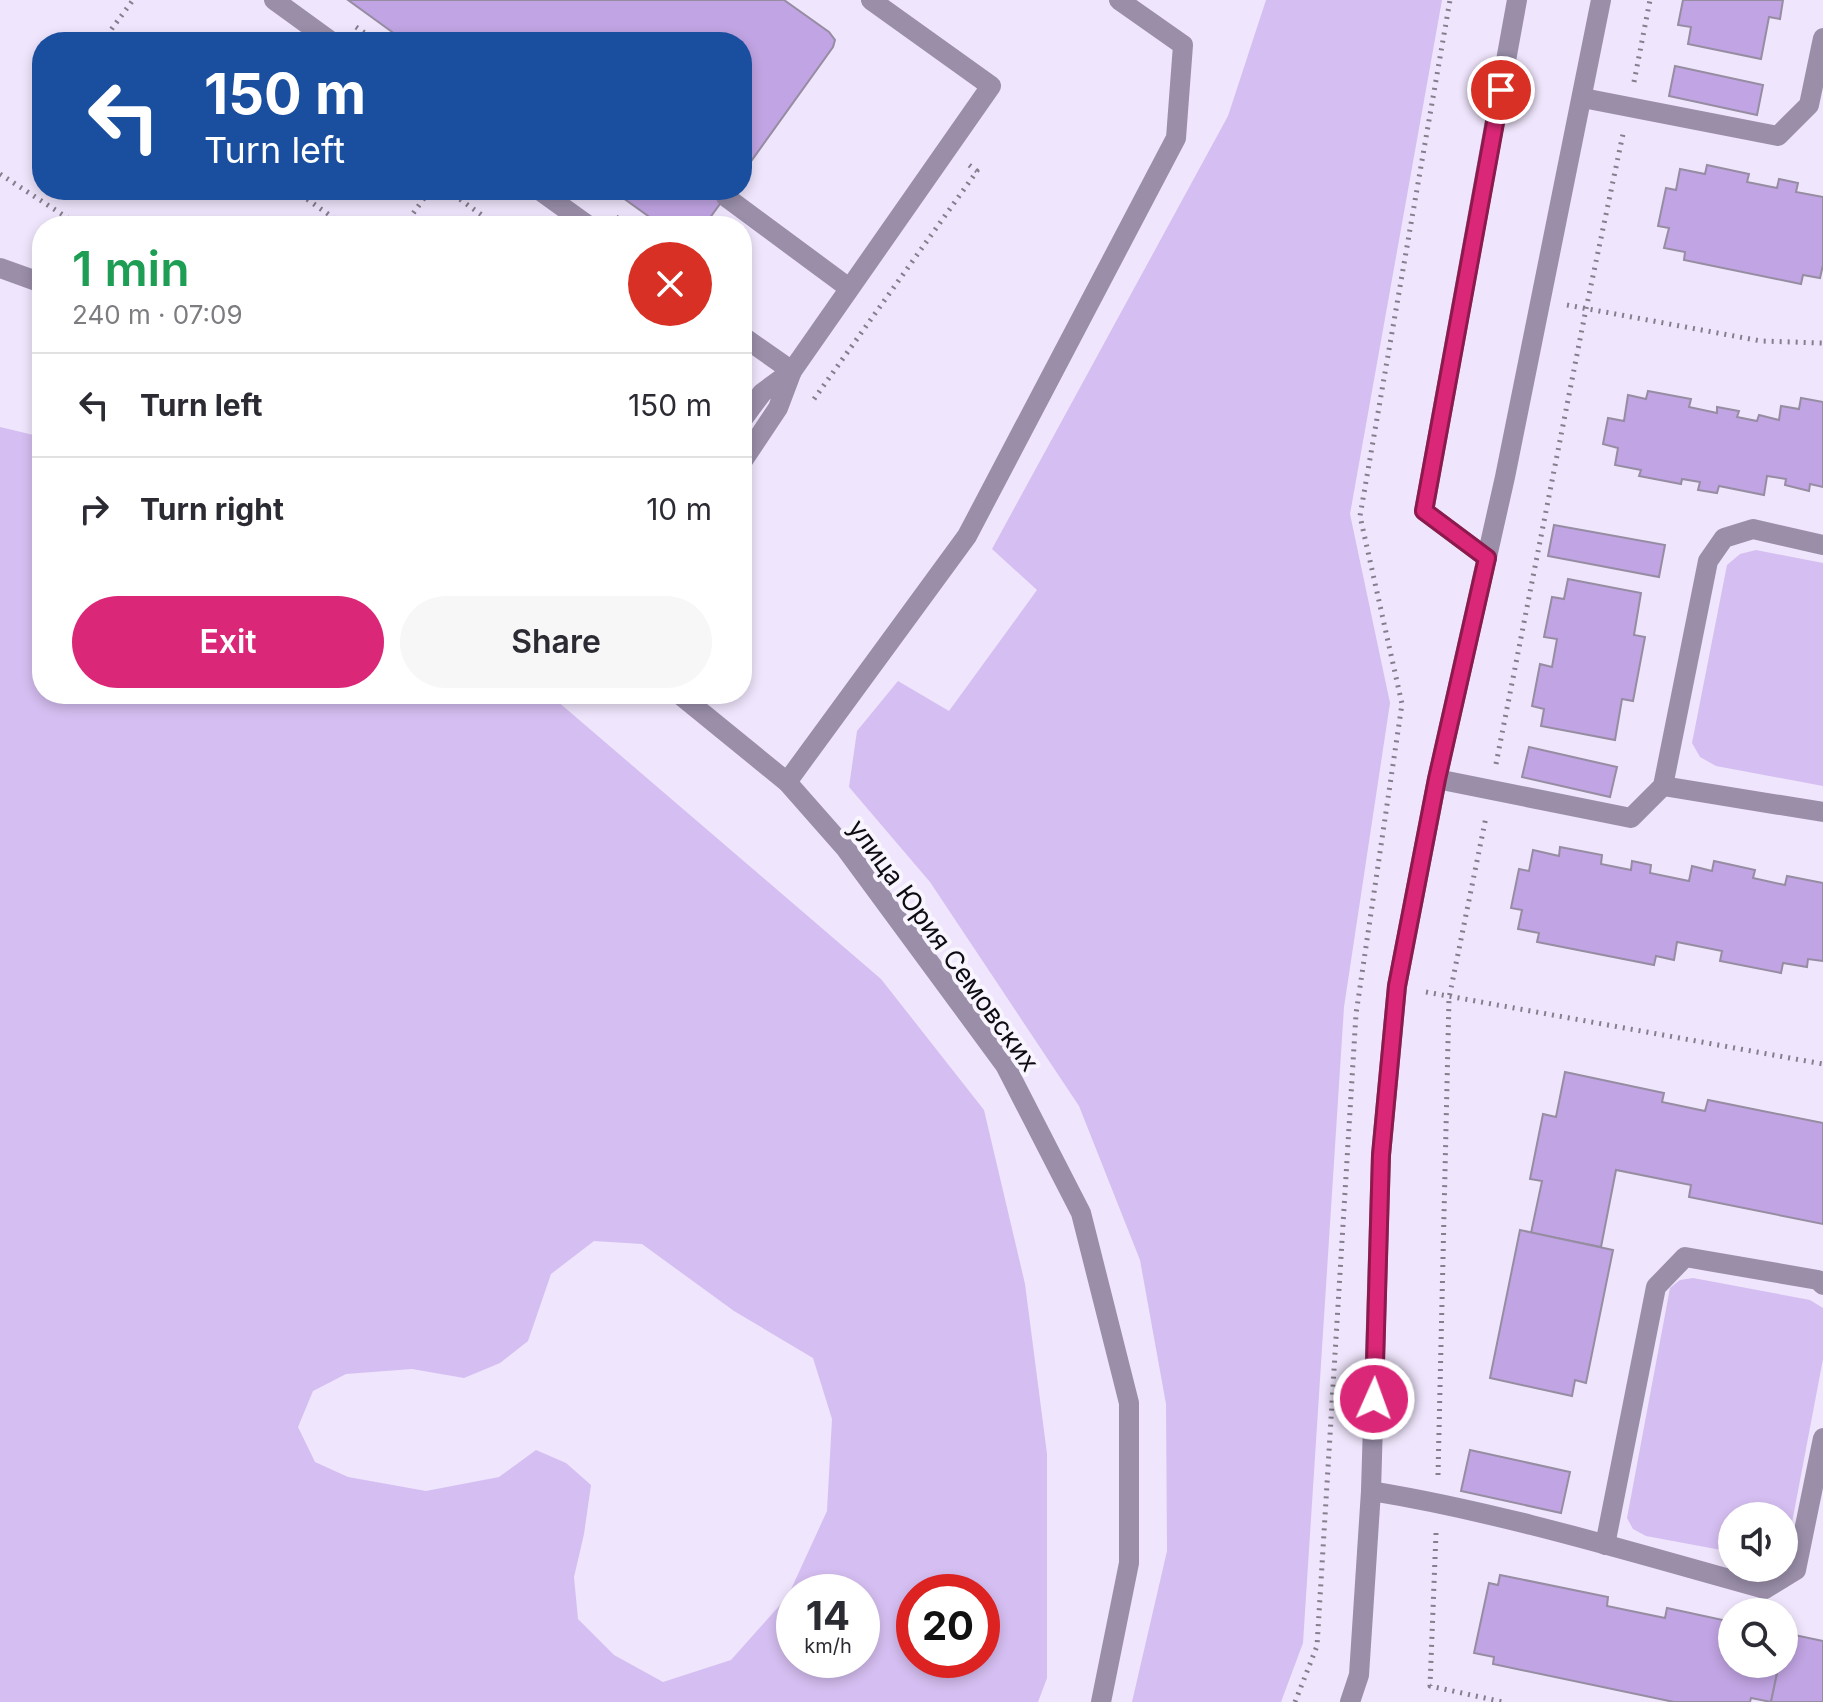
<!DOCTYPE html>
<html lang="en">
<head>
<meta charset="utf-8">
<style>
  body { margin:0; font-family:Inter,sans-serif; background:#f7f7f7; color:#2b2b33; height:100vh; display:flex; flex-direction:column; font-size:30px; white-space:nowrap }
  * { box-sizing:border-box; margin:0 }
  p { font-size:26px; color:#7c7c81 }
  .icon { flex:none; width:44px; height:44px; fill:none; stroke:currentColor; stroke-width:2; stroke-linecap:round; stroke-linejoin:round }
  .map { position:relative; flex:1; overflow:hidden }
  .drawer { position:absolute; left:32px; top:216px; width:720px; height:488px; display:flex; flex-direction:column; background:#fff; border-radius:32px; box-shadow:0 4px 12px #0003 }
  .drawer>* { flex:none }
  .top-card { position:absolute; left:32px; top:32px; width:720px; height:168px; border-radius:32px; box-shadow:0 4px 12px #0003; background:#1a4fa0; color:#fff; overflow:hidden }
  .controls { position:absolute; left:1718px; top:1502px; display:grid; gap:16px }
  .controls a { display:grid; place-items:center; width:80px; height:80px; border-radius:50%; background:#fff; box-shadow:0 4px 12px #0003; font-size:40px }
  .speed { position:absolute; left:776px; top:1574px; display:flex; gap:16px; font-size:40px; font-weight:700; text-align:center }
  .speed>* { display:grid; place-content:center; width:104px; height:104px; border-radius:50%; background:#fff; box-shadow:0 4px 12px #0003; line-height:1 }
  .speed small { font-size:20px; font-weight:400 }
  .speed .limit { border:12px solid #d22; background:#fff; color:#111 }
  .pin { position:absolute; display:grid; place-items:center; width:68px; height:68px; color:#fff; margin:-34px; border:4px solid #fff; border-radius:50%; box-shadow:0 2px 8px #0007 }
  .me { position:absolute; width:88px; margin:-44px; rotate:2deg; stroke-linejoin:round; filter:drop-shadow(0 0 6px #0008) }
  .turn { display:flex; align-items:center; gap:28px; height:168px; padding:0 40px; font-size:36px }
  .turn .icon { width:104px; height:104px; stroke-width:2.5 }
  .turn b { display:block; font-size:56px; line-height:68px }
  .round { display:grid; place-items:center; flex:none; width:84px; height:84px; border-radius:42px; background:#f7f7f7 }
  .head { display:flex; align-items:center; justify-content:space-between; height:136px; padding:0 40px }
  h1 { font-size:48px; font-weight:600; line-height:60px; color:#1e9e55 }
  .action { display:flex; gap:16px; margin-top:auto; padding:16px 40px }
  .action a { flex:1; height:92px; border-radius:48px; background:#db2777; color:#fff; font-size:32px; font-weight:600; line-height:92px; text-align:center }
  .action a+a { background:#f7f7f7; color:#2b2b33 }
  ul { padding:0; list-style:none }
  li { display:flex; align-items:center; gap:24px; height:104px; padding:0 40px; border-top:2px solid #e1e1e2 }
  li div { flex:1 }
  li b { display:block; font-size:30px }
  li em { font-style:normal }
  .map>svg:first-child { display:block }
</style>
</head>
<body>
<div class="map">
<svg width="1823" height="1702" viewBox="0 0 1823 1702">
  <rect width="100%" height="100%" fill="#efe5fc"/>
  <g fill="#d5bef1" fill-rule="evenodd">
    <polygon points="1266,0 1442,0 1350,514 1390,703 1344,1007 1303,1643 1281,1702 1132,1702 1167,1551 1166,1404 1140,1260 1079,1106 930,882 849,787 857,731 898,681 949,711 1037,590 992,549 1228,116"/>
    <path d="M0 427 42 437V694H549L881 979 984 1110 1025 1284 1047 1454V1678L1038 1702H0ZM594 1241 642 1244 734 1311 813 1358 832 1419 827 1511 788 1596 731 1660 663 1682 614 1655 578 1619 574 1577 584 1534 591 1485 566 1463 536 1450 499 1477 426 1491 348 1477 315 1462 298 1427 313 1391 346 1374 412 1369 464 1378 500 1363 528 1341 551 1274ZM794 1592H862V1660H794ZM914 1592H982V1660H914Z"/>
    <polygon points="1756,550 1823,563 1823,786 1716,766 1700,757 1692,743 1727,565 1740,554"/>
    <polygon points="1693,1278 1810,1300 1823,1308 1823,1359 1787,1549 1784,1552 1784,1516 1732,1516 1732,1552 1646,1536 1633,1529 1627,1518 1670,1288 1680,1280"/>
  </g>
  <g fill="#c1a4e3" stroke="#968da2" stroke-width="2">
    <polygon points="348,0 784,0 829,32 835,40 833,47 742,174 742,42 406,42"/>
    <polygon points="1683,0 1783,0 1780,19 1769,17 1761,59 1688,44 1691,27 1678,25"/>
    <polygon points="1675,66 1763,85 1757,115 1669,96"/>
    <polygon points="1707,165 1749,174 1747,182 1777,188 1779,179 1798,183 1796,192 1823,197 1823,265 1820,278 1803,275 1801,284 1684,260 1685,252 1664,248 1669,228 1658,226 1666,188 1676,190 1680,169 1705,174"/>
    <polygon points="612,190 730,190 704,226 662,226"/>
    <polygon points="1648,391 1691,399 1689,407 1717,413 1717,407 1739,411 1737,417 1757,421 1759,415 1779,420 1781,406 1799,409 1801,398 1823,402 1823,487 1810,484 1809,491 1785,485 1786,479 1767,476 1764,495 1719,486 1717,493 1698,490 1700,482 1682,479 1681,484 1639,476 1641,470 1615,465 1618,448 1603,444 1608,418 1624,421 1628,395 1646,399"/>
    <polygon points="1554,525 1665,545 1659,577 1548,556"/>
    <polygon points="1568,579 1641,593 1634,635 1645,637 1633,701 1622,699 1615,740 1541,726 1544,709 1532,706 1540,664 1552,667 1557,639 1544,637 1552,597 1564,599"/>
    <polygon points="1529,747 1617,767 1610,797 1522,777"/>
    <polygon points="1560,847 1602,855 1601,864 1631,870 1632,861 1651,865 1650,873 1689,881 1692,866 1712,871 1714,861 1755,870 1753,878 1785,885 1787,876 1823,883 1823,961 1808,959 1807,967 1783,963 1781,973 1720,961 1722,951 1677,942 1674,960 1656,956 1654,965 1537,942 1539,933 1518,929 1522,910 1511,908 1519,869 1529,871 1533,850 1559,856"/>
    <polygon points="1565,1072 1664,1093 1662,1102 1705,1111 1708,1100 1823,1123 1823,1224 1689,1197 1691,1185 1616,1170 1601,1247 1531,1233 1542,1181 1530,1179 1543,1114 1556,1117"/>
    <polygon points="1520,1230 1613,1250 1586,1383 1575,1380 1572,1396 1490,1378"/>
    <polygon points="1470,1450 1570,1472 1561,1513 1461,1491"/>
    <polygon points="1500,1575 1608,1597 1607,1606 1665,1618 1667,1608 1732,1622 1732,1664 1779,1664 1771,1702 1751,1698 1750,1702 1674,1702 1493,1664 1494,1657 1474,1653 1489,1583 1498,1585"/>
    <polygon points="1785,1633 1823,1641 1823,1702 1771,1702 1779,1664 1784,1664"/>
  </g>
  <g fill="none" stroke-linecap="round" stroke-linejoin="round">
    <g stroke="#857e8d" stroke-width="5" stroke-dasharray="2 6" stroke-linecap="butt">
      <polyline points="356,27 378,42"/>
      <polyline points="102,42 133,0"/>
      <polyline points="1634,82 1650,0"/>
      <polyline points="0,174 80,226"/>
      <polyline points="294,190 345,226"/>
      <polyline points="447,190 497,226"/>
      <polyline points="616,217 629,226"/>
      <polyline points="404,226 430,190"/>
      <polyline points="1567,305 1761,341 1823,343"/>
      <polyline points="814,399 977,171 969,165"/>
      <polyline points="742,501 751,489"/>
      <polyline points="1496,764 1586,309 1623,134"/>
      <polyline points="1426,992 1823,1064"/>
      <polyline points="1438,1475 1449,998 1486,817"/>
      <polyline points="1436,1533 1430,1686 1503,1702"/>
      <polyline points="1295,1702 1317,1646 1356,1014 1402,704 1360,516 1450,0"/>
    </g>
    <g stroke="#9a8ea9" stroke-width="20">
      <polyline points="274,0 332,42"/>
      <polyline points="1583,98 1778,136 1809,105 1823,38"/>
      <polyline points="539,190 589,226"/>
      <polyline points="726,197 849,288"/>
      <polyline points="742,336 792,371"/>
      <polyline points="742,420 762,393 792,371"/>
      <polyline points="742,462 778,408 792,371 991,86 871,0"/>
      <polyline points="1487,558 1424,511 1517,0"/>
      <polyline points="1437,779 1631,818 1663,786 1708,561 1724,538 1753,529 1823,545"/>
      <polyline points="787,782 967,536 1176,138 1183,45 1119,0"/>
      <polyline points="1663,786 1823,812"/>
      <path d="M1371 1491C1505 1513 1634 1553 1765 1589L1796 1570 1823 1438"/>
      <polyline points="1605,1545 1656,1287 1685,1257 1818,1280 1823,1285"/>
      <polyline points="1350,1702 1359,1675 1371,1491 1381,1155 1397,986 1437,779 1505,477 1601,0"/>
    </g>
    <g stroke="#9a8ea9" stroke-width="20">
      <polyline points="0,268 42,283"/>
      <polyline points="679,694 787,782 846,849 1005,1065 1081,1213 1129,1403 1129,1563 1101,1702"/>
    </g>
  </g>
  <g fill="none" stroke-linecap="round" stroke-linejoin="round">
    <defs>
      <polyline id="route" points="1374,1399 1381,1155 1397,986 1437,779 1487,558 1424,511 1501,90"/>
    </defs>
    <use href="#route" stroke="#8e194d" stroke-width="20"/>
    <use href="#route" stroke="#db2777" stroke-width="14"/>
  </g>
  <g text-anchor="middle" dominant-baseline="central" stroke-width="8" stroke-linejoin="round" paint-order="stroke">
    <g font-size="26" fill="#0e0b12" stroke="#f9f5fe">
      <text transform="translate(944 945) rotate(54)">улица Юрия Семовских</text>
    </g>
  </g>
</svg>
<div class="controls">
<a><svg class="icon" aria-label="sound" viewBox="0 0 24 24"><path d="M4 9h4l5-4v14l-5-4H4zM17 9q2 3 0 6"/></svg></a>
<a><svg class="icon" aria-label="search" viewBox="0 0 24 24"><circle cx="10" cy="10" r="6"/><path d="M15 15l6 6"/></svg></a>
</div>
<div class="speed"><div>14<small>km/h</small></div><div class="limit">20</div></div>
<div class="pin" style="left:1501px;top:90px;background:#d93025"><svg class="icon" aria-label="arrive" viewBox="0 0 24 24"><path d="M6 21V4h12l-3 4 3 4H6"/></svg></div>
<svg class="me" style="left:1374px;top:1399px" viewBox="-20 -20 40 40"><circle r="17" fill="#db2777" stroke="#fff" stroke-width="3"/><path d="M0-11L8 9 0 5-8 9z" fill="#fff"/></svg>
<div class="top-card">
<div class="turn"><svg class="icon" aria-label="left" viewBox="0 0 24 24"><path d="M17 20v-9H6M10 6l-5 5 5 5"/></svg><div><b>150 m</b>Turn left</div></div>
</div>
<section class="drawer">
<div class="head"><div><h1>1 min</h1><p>240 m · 07:09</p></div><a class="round" style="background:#d93025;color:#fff"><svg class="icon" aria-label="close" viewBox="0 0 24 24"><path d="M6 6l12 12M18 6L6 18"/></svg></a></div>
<ul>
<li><svg class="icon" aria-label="left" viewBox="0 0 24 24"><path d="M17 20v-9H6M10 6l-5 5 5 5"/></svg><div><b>Turn left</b></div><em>150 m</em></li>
<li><svg class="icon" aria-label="right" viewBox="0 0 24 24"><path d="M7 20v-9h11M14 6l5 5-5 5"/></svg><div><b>Turn right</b></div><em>10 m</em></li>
</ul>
<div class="action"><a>Exit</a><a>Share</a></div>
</section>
</div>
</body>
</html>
